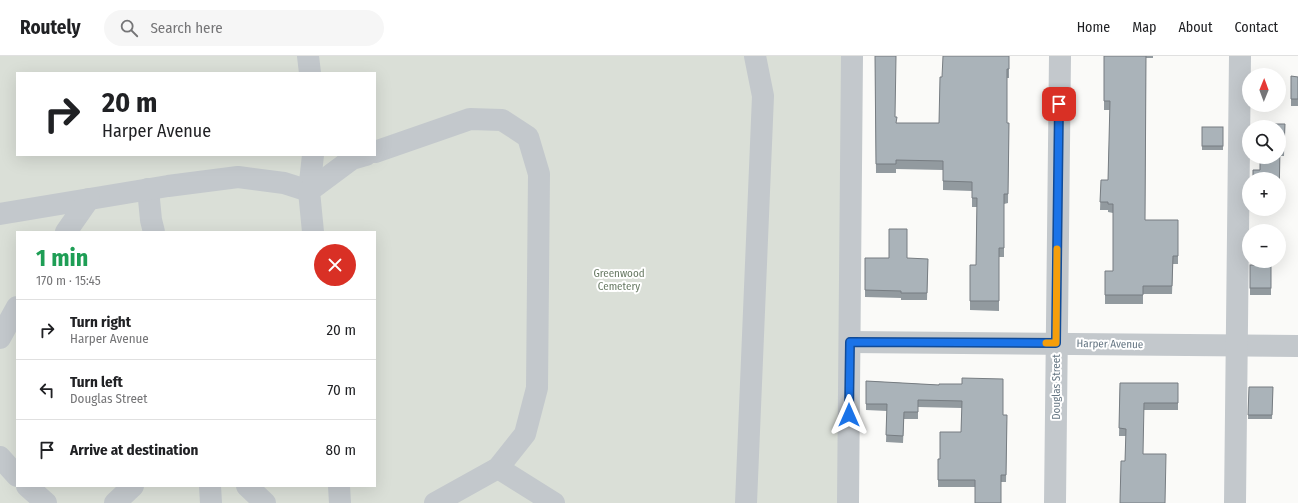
<!DOCTYPE html>
<html lang="en">
<head>
<meta charset="utf-8">
<style>
  body { margin:0; font-family:"Fira Sans Condensed",sans-serif; background:#f6f6f6; color:#202124; height:100vh; display:flex; flex-direction:column; font-size:15px; white-space:nowrap }
  * { box-sizing:border-box; margin:0 }
  p { font-size:13px; color:#757577 }
  .icon { flex:none; width:22px; height:22px; fill:none; stroke:currentColor; stroke-width:2; stroke-linecap:round; stroke-linejoin:round }
  .map { position:relative; flex:1; overflow:hidden }
  .panel { position:absolute; left:16px; top:175px; width:360px; height:256px; display:flex; flex-direction:column; background:#fff; border-radius:0px; box-shadow:0 4px 16px #0002 }
  .panel>* { flex:none }
  .hud { position:absolute; left:16px; top:16px; width:360px; height:84px; border-radius:0px; box-shadow:0 4px 16px #0002; background:#fff; color:#202124; overflow:hidden }
  .needle { width:26px; rotate:1deg }
  .fabs { position:absolute; left:1242px; top:12px; display:grid; gap:8px }
  .fabs a { display:grid; place-items:center; width:44px; height:44px; border-radius:50%; background:#fff; box-shadow:0 4px 16px #0002; font-size:20px }
  .pin { position:absolute; display:grid; place-items:center; width:34px; height:34px; color:#fff; margin:-17px; border-radius:8px; box-shadow:0 2px 6px #0006 }
  .me { position:absolute; width:44px; margin:-22px; rotate:0deg; stroke-linejoin:round; filter:drop-shadow(0 0 3px #0008) }
  .turn { display:flex; align-items:center; gap:14px; height:84px; padding:0 20px; font-size:18px }
  .turn .icon { width:52px; height:52px; stroke-width:2.5 }
  .turn b { display:block; font-size:28px; line-height:34px }
  .round { display:grid; place-items:center; flex:none; width:42px; height:42px; border-radius:21px; background:#f6f6f6 }
  .summary { display:flex; align-items:center; justify-content:space-between; height:68px; padding:0 20px }
  h1 { font-size:24px; font-weight:700; line-height:30px; color:#1e9e55 }
  ul { padding:0; list-style:none }
  li { display:flex; align-items:center; gap:12px; height:60px; padding:0 20px; border-top:1px solid #e0e0e0 }
  li div { flex:1 }
  li b { display:block; font-size:15px }
  li em { font-style:normal }
  header { display:flex; align-items:center; gap:24px; box-sizing:border-box; height:56px; padding:0 20px; background:#fff; border-bottom:1px solid #e0e0e0 }
  header strong { font-size:19px }
  nav { display:flex; gap:22px; margin-inline-start:auto; font-size:14px }
  .search { width:280px; height:36px; background:#f6f6f6; display:flex; align-items:center; gap:10px; box-sizing:border-box; padding:0 14px; border-radius:22px; color:#757577; font-size:15px }
  .map>svg:first-child { display:block }
</style>
</head>
<body>
<header>
<strong>Routely</strong>
<div class="search"><svg class="icon" aria-label="search" viewBox="0 0 24 24"><circle cx="10" cy="10" r="6"/><path d="M15 15l6 6"/></svg>Search here</div>
<nav><a>Home</a><a>Map</a><a>About</a><a>Contact</a></nav>
</header>
<div class="map">
<svg width="1298" height="447" viewBox="0 0 1298 447">
  <rect width="100%" height="100%" fill="#fafaf8"/>
  <path fill="#dadfd7" fill-rule="evenodd" d="M0 0H847L841 447H0ZM17 17H375V99H17ZM17 176H375V430H17Z"/>
  <g fill="none" stroke-linecap="round" stroke-linejoin="round">
    <g stroke="#c3c8cc" stroke-width="22">
      <polyline points="308,0 310,17"/>
      <polyline points="375,96 470,63 502,64 528,81 539,118 537,332 525,378 498,412 435,447"/>
      <polyline points="148,133 151,164 154,176"/>
      <polyline points="0,158 168,130 238,121 284,127 309,135 313,99"/>
      <polyline points="66,176 89,143"/>
      <polyline points="313,176 309,135 352,103 366,99"/>
      <polyline points="0,282 17,251"/>
      <polyline points="850,286 1298,290"/>
      <polyline points="0,401 17,420"/>
      <polyline points="498,412 554,447"/>
      <polyline points="27,430 46,447"/>
      <polyline points="210,430 211,447"/>
      <polyline points="247,430 265,447"/>
      <polyline points="339,430 340,447"/>
      <polyline points="115,447 133,430"/>
      <polyline points="746,447 763,40 755,0"/>
      <polyline points="848,447 852,0"/>
      <polyline points="1055,447 1060,0"/>
      <polyline points="1235,447 1240,0"/>
    </g>
  </g>
  <g fill="#929a9f">
    <polygon points="875,0 895,61 896,67 939,67 942,21 1009,0 1009,22 1007,22 1007,67 1009,67 1008,147 1004,148 1004,201 999,201 999,255 970,254 970,209 976,209 977,151 972,151 972,135 943,134 943,114 896,113 896,117 876,117"/>
    <polygon points="1104,0 1153,0 1153,2 1146,2 1145,164 1178,164 1178,208 1173,208 1172,238 1143,238 1143,248 1105,248 1105,215 1113,215 1113,157 1108,156 1108,154 1100,154 1101,124 1108,124 1110,54 1104,54"/>
    <polygon points="1291,20 1298,21 1298,50 1291,50"/>
    <polygon points="1285,68 1284,100 1280,100 1279,152 1279,123 1260,114 1279,71"/>
    <rect x="1202" y="71" width="21" height="23"/>
    <polygon points="865,202 928,203 927,244 901,244 901,242 865,241"/>
    <rect x="1250" y="209" width="21" height="30"/>
    <polygon points="866,325 939,329 1003,359 1007,366 1006,426 1001,426 975,431 938,431 938,403 940,403 961,376 962,352 918,351 918,363 904,363 903,387 886,386 887,355 866,354"/>
    <polygon points="1120,327 1178,327 1178,354 1144,354 1125,405 1126,380 1119,380"/>
    <polygon points="1249,331 1273,331 1272,363 1248,363"/>
  </g>
  <g fill="#aab3b9" stroke="#777d82">
    <polygon points="875,0 896,0 895,61 897,61 896,67 939,67 940,21 942,21 943,0 1009,0 1009,13 1007,13 1007,67 1009,67 1008,138 1004,138 1004,192 999,192 999,245 970,245 970,209 976,209 977,142 972,142 972,126 943,125 943,105 896,104 896,108 876,108"/>
    <polygon points="1104,0 1146,0 1145,164 1178,164 1178,200 1173,200 1172,230 1143,230 1143,239 1105,239 1105,215 1113,215 1113,148 1108,148 1108,146 1100,146 1101,124 1108,124 1110,45 1104,45"/>
    <polygon points="1291,20 1298,21 1298,43 1291,43"/>
    <polygon points="1260,68 1285,68 1284,93 1280,93 1279,144 1279,123 1253,123 1253,114 1260,114 1260,101 1279,101 1279,71 1260,71"/>
    <rect x="1202" y="71" width="21" height="19"/>
    <polygon points="889,173 907,173 907,202 928,203 927,237 901,237 901,235 865,234 865,202 889,202"/>
    <rect x="1250" y="209" width="21" height="23"/>
    <polygon points="962,322 1003,323 1003,359 1007,359 1006,419 1001,419 1001,447 975,447 975,424 938,424 938,403 940,403 940,376 961,376 962,345 918,344 918,356 904,356 903,380 886,379 887,348 866,348 866,325 939,329 939,328 962,328"/>
    <polygon points="1120,327 1178,327 1178,347 1144,347 1143,398 1166,398 1165,447 1120,447 1121,405 1125,405 1126,373 1119,372"/>
    <polygon points="1249,331 1273,331 1272,359 1248,359"/>
  </g>
  <g fill="none" stroke-linecap="round" stroke-linejoin="round">
    <defs>
      <polyline id="route" points="849,359 850,286 1056,287 1059,48"/>
    </defs>
    <use href="#route" stroke="#114b97" stroke-width="10"/>
    <use href="#route" stroke="#1a73e8" stroke-width="7"/>
    <polyline stroke="#f59e0b" stroke-width="7" points="1046,287 1056,287 1057,193"/>
  </g>
  <g text-anchor="middle" dominant-baseline="central" stroke-width="4" stroke-linejoin="round" paint-order="stroke">
    <g font-size="11" fill="#687a64" stroke="#fff">
      <text x="619" y="217">Greenwood<tspan x="619" dy="13">Cemetery</tspan></text>
    </g>
    <g font-size="11" fill="#657683" stroke="#fff">
      <text transform="translate(1110 288) rotate(1)">Harper Avenue</text>
      <text transform="translate(1056 331) rotate(-90)">Douglas Street</text>
    </g>
  </g>
</svg>
<div class="fabs">
<a><svg class="needle" viewBox="-14 -14 28 28"><path d="M0-13l5 13h-10z" fill="#e53935"/><path d="M0 13l5-13h-10z" fill="#757577"/></svg></a>
<a><svg class="icon" aria-label="search" viewBox="0 0 24 24"><circle cx="10" cy="10" r="6"/><path d="M15 15l6 6"/></svg></a>
<a>+</a>
<a>−</a>
</div>
<div class="pin" style="left:1059px;top:48px;background:#d93025"><svg class="icon" aria-label="arrive" viewBox="0 0 24 24"><path d="M6 21V4h12l-3 4 3 4H6"/></svg></div>
<svg class="me" style="left:849px;top:359px" viewBox="-20 -20 40 40"><path d="M0-17L14 15 0 8-14 15z" fill="#1a73e8" stroke="#fff" stroke-width="4"/></svg>
<div class="hud">
<div class="turn"><svg class="icon" aria-label="right" viewBox="0 0 24 24"><path d="M7 20v-9h11M14 6l5 5-5 5"/></svg><div><b>20 m</b>Harper Avenue</div></div>
</div>
<section class="panel">
<div class="summary"><div><h1>1 min</h1><p>170 m · 15:45</p></div><a class="round" style="background:#d93025;color:#fff"><svg class="icon" aria-label="close" viewBox="0 0 24 24"><path d="M6 6l12 12M18 6L6 18"/></svg></a></div>
<ul>
<li><svg class="icon" aria-label="right" viewBox="0 0 24 24"><path d="M7 20v-9h11M14 6l5 5-5 5"/></svg><div><b>Turn right</b><p>Harper Avenue</p></div><em>20 m</em></li>
<li><svg class="icon" aria-label="left" viewBox="0 0 24 24"><path d="M17 20v-9H6M10 6l-5 5 5 5"/></svg><div><b>Turn left</b><p>Douglas Street</p></div><em>70 m</em></li>
<li><svg class="icon" aria-label="arrive" viewBox="0 0 24 24"><path d="M6 21V4h12l-3 4 3 4H6"/></svg><div><b>Arrive at destination</b></div><em>80 m</em></li>
</ul>
</section>
</div>
</body>
</html>
